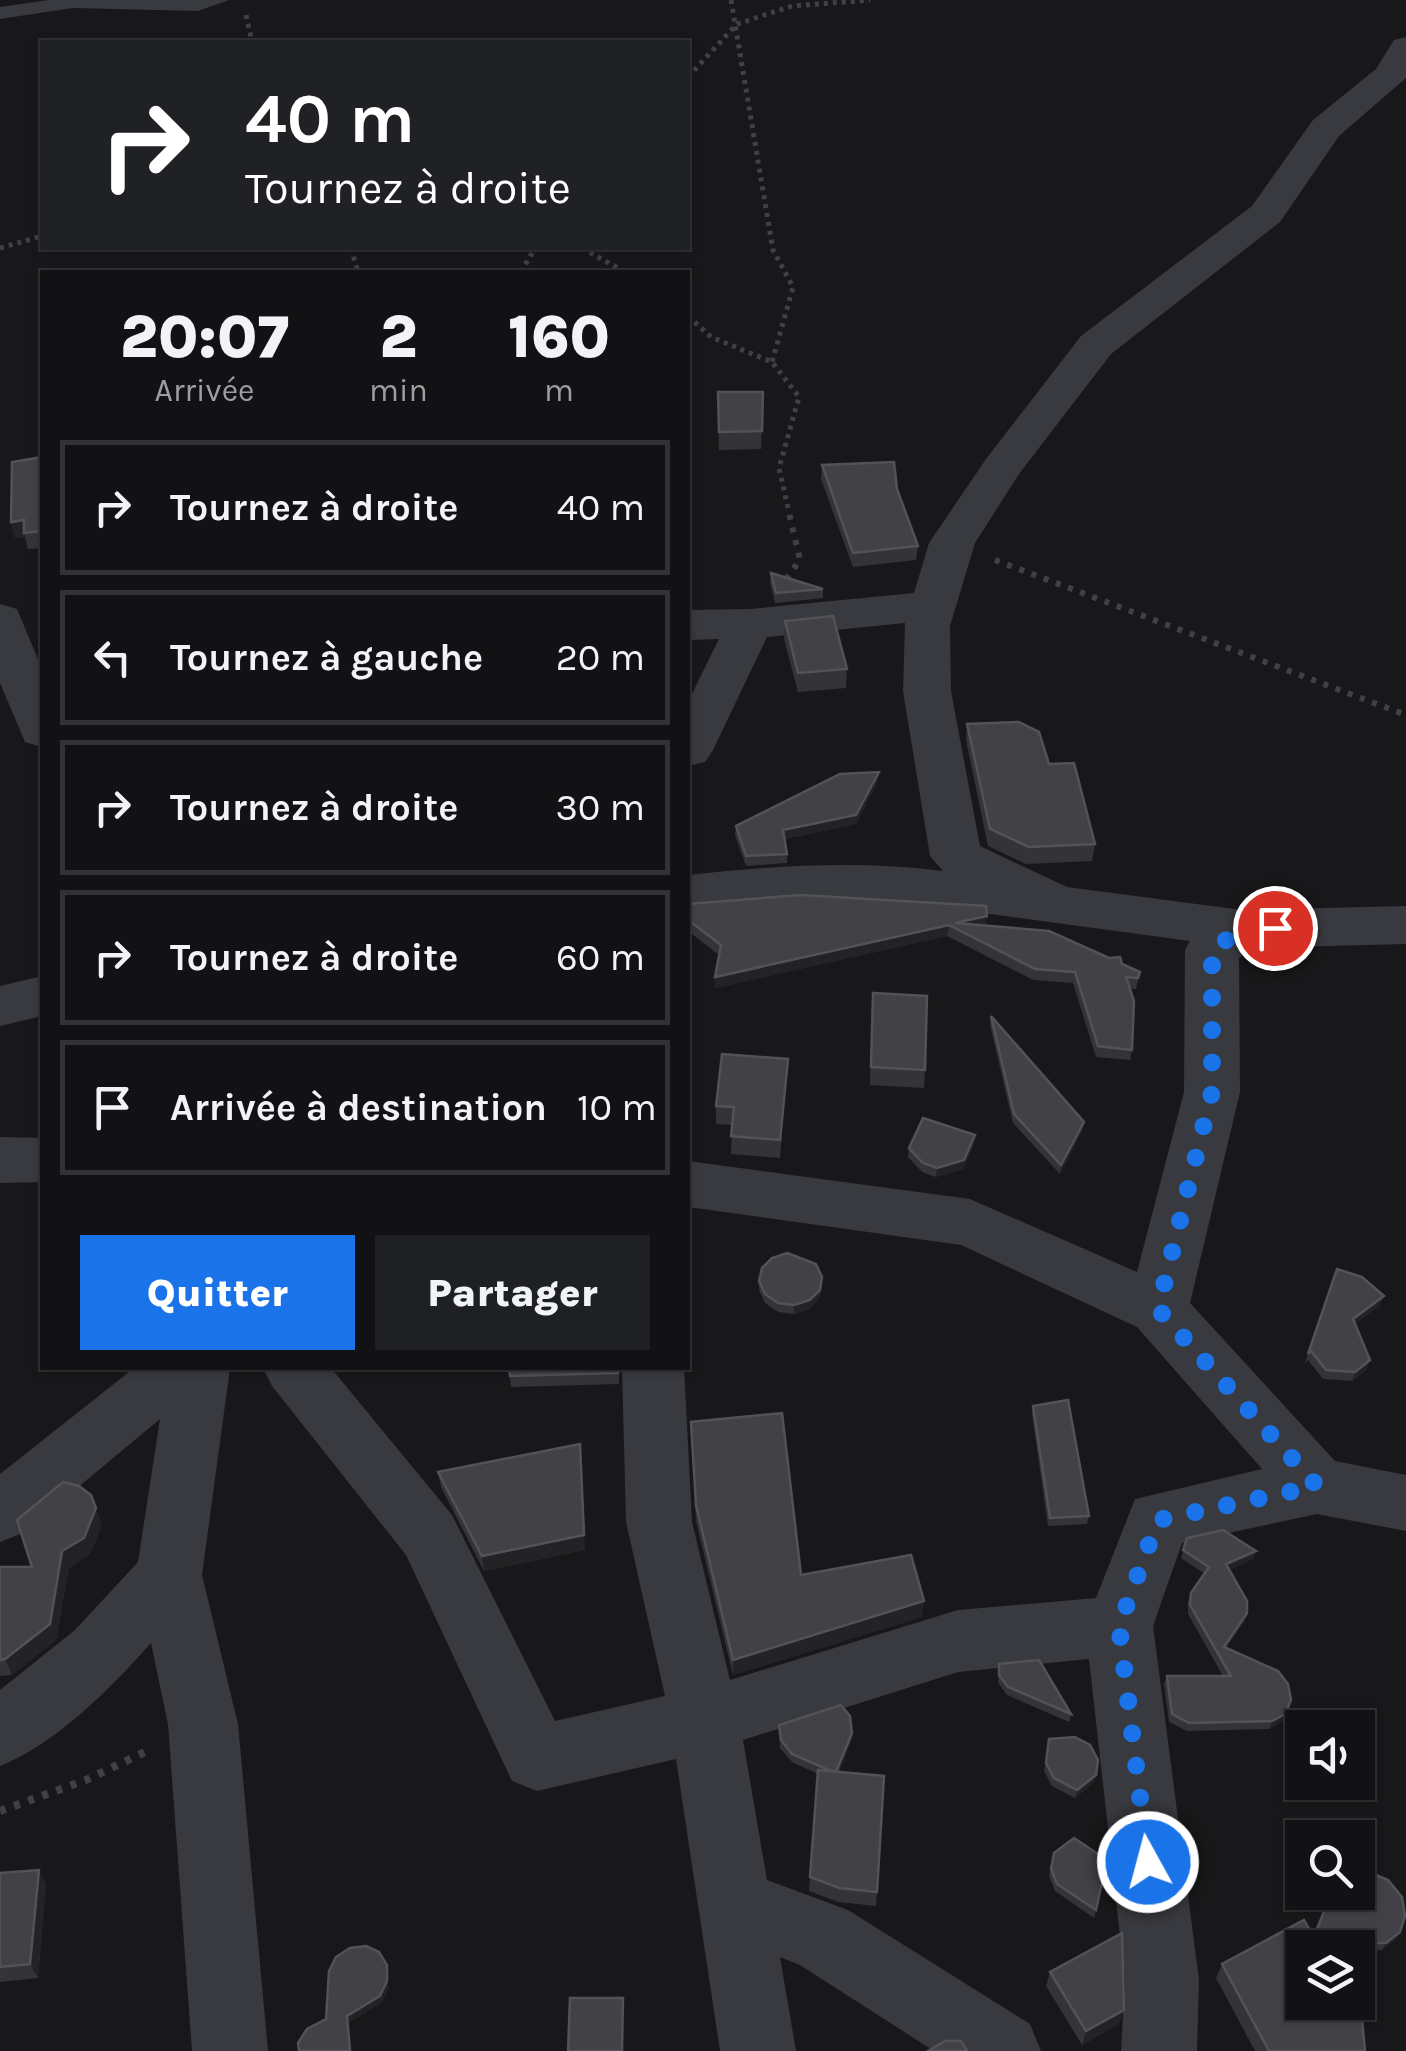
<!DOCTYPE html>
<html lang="fr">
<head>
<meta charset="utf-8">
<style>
  body { margin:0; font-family:Karla,sans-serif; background:#1f2022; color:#f1f3f6; height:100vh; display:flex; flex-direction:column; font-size:38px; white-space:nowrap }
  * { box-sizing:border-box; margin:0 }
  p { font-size:32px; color:#9c9ea0 }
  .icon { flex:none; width:55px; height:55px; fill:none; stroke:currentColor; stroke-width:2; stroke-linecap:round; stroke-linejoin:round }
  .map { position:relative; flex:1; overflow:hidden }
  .panel { position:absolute; left:40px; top:270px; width:650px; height:1100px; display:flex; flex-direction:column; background:#121214; border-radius:0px; box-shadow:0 2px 8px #0004,0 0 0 2px #313234 }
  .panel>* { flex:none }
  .top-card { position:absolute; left:40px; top:40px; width:650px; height:210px; border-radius:0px; box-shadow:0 2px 8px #0004,0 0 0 2px #313234; background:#202124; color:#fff; overflow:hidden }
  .tools { position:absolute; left:1285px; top:1710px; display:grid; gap:20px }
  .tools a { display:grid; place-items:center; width:90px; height:90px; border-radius:0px; background:#121214; box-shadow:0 2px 8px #0004,0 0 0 2px #313234; font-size:50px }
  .pin { position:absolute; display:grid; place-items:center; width:85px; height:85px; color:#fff; margin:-42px; border:5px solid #fff; border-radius:50%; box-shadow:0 2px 10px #0007 }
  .me { position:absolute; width:110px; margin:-55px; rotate:353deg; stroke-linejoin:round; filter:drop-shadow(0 0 8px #0008) }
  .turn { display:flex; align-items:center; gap:35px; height:210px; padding:0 40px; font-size:45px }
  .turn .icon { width:130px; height:130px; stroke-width:2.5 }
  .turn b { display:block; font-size:70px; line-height:85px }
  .eta { display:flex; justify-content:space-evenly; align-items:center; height:170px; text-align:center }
  .eta b { font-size:60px; font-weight:800; line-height:70px }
  .action { display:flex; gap:20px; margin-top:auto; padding:20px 40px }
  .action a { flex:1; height:115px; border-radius:0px; background:#1a73e8; color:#fff; font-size:40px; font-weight:800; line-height:115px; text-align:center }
  .action a+a { background:#1f2022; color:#f1f3f6 }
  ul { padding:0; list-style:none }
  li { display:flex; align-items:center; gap:30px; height:135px; margin:0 20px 15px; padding:0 20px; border:5px solid #313234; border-radius:0px }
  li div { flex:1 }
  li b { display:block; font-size:38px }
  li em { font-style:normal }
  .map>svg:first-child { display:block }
</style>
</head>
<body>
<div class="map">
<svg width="1406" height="2051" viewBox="0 0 1406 2051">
  <rect width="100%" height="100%" fill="#18181a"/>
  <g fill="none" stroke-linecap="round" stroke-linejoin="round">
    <g stroke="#3f4146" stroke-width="5" stroke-dasharray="4 5" stroke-linecap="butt">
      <polyline points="731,0 773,250 793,287 772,362"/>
      <polyline points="246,15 252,42"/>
      <polyline points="688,77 737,24 792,6 870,0"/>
      <polyline points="0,248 42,236"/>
      <polyline points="351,248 358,272"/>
      <polyline points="582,248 625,272"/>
      <polyline points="521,272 535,248"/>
      <polyline points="688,316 711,337 772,362 799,397 779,468 789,512"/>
    </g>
    <g stroke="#3f4146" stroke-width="6" stroke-dasharray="5 8" stroke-linecap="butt">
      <polyline points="995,560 1406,715"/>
      <polyline points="786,579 800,560 788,509"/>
    </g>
    <polyline stroke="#3f4146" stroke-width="8" stroke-dasharray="6 9" stroke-linecap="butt" points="0,1811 86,1780 147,1751"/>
    <polygon fill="#393a3f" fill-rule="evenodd" points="49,0 229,0 198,11 73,8 0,19 0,7"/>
    <g fill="#393a3f" fill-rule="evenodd">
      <path d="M1406 37V78L1339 136 1280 222 1111 354 1019 474 975 543 950 626 951 691 980 846 1067 887 1242 910 1406 906V944L1253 948 1239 958 1240 1092 1190 1303 1335 1461 1406 1475V1531L1317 1514 1182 1543 1153 1626 1199 1980 1197 2051H1121L1125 1980 1089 1659 958 1672 743 1740 767 1880 848 1910 1030 2024 1041 2051H934L800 1965 780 1957 796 2051H720L676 1759 537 1791 512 1781 406 1555 272 1386 263 1368H331L452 1515 555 1721 665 1696 626 1522 622 1368H684L692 1522 730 1680 958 1610 1096 1598 1135 1499 1262 1469 1137 1327 961 1245 688 1207V1161L970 1199 1137 1272 1184 1092 1185 950 1190 941 893 901 781 902 688 911V875C773 866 858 860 943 871L930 856 903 691 905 623 767 637 713 750 705 762 688 766V702L719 639 688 640V610L750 609 914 593 929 543 986 459 1081 336 1252 206 1313 120 1376 69 1394 40Z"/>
      <polygon points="0,604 17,609 42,669 42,747 25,742 0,683"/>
      <polygon points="42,976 42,1016 0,1026 0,986"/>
      <polygon points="0,1137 42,1138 42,1182 0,1183"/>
      <path d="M134 1368H230L202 1575 238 1724 268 2051H192L168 1724 151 1643C111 1688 56 1744 0 1766V1690L75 1630 138 1562 160 1419 23 1533 0 1542V1474Z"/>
    </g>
  </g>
  <g fill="#343438">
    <polygon points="718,392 763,392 761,449 719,450"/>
    <polygon points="42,457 42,548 28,549 25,537 15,538 11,522"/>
    <polygon points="822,465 897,489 918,546 916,560 853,567 821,479"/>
    <polygon points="771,573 823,589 823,598 775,603 770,583"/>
    <polygon points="785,621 847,669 846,688 798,692 784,639"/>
    <polygon points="967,724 1049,764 1095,844 1092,861 1026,864 988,846 966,740"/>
    <polygon points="878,781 856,824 784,839 787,854 787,863 746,866 735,835 736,826"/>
    <polygon points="688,904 986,926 1122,964 1140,972 1136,989 1130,988 1132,1050 1130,1060 1096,1057 1073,983 1033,980 947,936 715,988 719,955 688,931"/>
    <polygon points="873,993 925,1070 924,1088 870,1085"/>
    <polygon points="991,1016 1084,1122 1082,1131 1060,1174 1013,1123 990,1025"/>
    <polygon points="788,1059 780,1158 731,1154 732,1125 716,1124 716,1106"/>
    <polygon points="975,1135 974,1144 963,1169 936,1177 922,1172 908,1157 909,1148"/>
    <polygon points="1337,1269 1380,1305 1355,1324 1367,1369 1352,1381 1323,1379 1308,1360 1305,1363"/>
    <polygon points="759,1281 822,1286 819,1299 809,1309 794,1314 778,1312 765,1303 759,1290"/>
    <polygon points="509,1368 619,1368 619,1384 511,1387"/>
    <polygon points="1033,1406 1089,1516 1087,1524 1048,1526 1032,1414"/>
    <polygon points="691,1422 801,1575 922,1617 733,1675 696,1521"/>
    <polygon points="438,1472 585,1550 484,1571 441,1487"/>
    <polygon points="102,1525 90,1554 69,1568 56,1640 12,1675 0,1676 0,1567 32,1567"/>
    <polygon points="1187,1538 1256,1551 1253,1559 1229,1570 1247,1613 1244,1622 1226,1648 1291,1700 1282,1722 1269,1729 1187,1731 1169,1722 1164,1684 1167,1676 1223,1676 1188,1614 1188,1601 1191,1593 1205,1574 1181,1558"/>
    <polygon points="999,1664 1071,1714 1069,1722 1007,1695 998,1683"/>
    <polygon points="779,1725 852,1733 851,1741 839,1772 877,1892 876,1906 838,1902 809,1891 818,1774 792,1762 780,1748"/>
    <polygon points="1049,1739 1096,1775 1094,1782 1075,1798 1052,1786 1044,1771"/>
    <polygon points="1054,1853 1096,1910 1094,1918 1055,1891 1049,1876"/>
    <polygon points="0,1873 46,1884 38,1978 0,1982"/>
    <polygon points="1400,1932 1396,1939 1382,1950 1358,1950 1358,1948 1302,1948 1365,2051 1255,2051 1216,1978 1222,1964 1314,1936"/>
    <polygon points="1050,1972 1124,2010 1119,2024 1082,2045 1046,1986"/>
  </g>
  <g fill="#232326">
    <polygon points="24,520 25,537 15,538 11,522"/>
    <polygon points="879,772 878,781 856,824 782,839 783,830"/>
    <polygon points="987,916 986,927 955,923"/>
    <polygon points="949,925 947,936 715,988 715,977"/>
    <polygon points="1084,1122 1082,1131 1060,1174 1061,1165"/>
    <polygon points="975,1135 974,1144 963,1169 936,1177 937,1168"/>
    <polygon points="822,1277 819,1299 809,1309 794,1314 794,1305"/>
    <polygon points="1384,1296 1380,1305 1350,1328 1353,1319"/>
    <polygon points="1370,1360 1367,1369 1352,1381 1355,1372"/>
    <polygon points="580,1444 585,1550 484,1571 482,1556"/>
    <polygon points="96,1508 102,1525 90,1554 69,1568 56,1640 12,1675 5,1659 62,1551"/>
    <polygon points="1256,1551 1253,1559 1223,1573 1226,1564"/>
    <polygon points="924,1601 922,1617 733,1675 733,1660"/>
    <polygon points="1247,1613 1244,1622 1221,1655 1224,1647"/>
    <polygon points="1285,1714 1282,1722 1269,1729 1272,1721"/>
    <polygon points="852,1733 851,1741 835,1782 836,1774"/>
    <polygon points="1096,1775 1094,1782 1075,1798 1077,1790"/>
    <polygon points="39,1870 46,1884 38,1978 30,1964"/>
    <polygon points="1400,1932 1396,1939 1382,1950 1386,1943"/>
    <polygon points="387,1965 389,1988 382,2003 349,2023 352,2051 350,2051 347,2016"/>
    <polygon points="1124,2010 1119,2024 1082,2045 1086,2031"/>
  </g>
  <g fill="#414146" stroke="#515358" stroke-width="2.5">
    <polygon points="718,392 763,392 762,431 719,432"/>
    <polygon points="42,457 42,531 24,533 24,520 11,522 12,462"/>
    <polygon points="894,462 897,489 918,546 853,553 822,465"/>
    <polygon points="771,573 823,589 776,593"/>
    <polygon points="833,616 847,669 798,673 785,621"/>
    <polygon points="1019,722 1039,732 1049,764 1074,763 1095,844 1029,847 990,829 967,724"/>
    <polygon points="879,772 856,815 783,830 787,854 746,856 736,826 840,774"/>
    <polygon points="801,895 986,906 987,916 955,923 1049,931 1109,958 1120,957 1122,964 1140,972 1138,978 1126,977 1134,1001 1132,1050 1098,1046 1075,972 1035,969 949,925 715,977 721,945 688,920 688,904"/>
    <polygon points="873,993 927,996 925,1070 871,1067"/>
    <polygon points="991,1016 1084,1122 1061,1165 1014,1114"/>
    <polygon points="722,1054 788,1059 780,1140 731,1136 734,1107 716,1106"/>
    <polygon points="923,1118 975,1135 964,1160 937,1168 923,1163 909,1148"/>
    <polygon points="787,1253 816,1264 822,1277 820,1290 810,1300 794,1305 778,1303 765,1294 759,1281 762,1268 772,1258"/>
    <polygon points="1337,1269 1362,1277 1384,1296 1353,1319 1370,1360 1355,1372 1326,1370 1311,1351 1308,1354"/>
    <polygon points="509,1368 618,1368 618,1373 510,1376"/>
    <polygon points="1068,1400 1089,1516 1050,1518 1033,1406"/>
    <polygon points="782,1413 801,1575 911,1555 924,1601 733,1660 696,1505 691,1422"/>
    <polygon points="580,1444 584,1535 482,1556 438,1472"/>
    <polygon points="63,1482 79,1486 91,1495 96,1508 84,1538 62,1551 50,1624 5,1659 0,1660 0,1567 32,1567 17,1520"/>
    <polygon points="1223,1530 1256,1551 1226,1564 1247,1601 1247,1613 1224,1647 1278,1671 1288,1684 1291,1700 1285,1714 1272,1721 1189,1723 1172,1714 1167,1676 1231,1676 1190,1605 1191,1593 1209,1567 1183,1550 1187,1538"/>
    <polygon points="1039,1660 1071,1714 1008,1687 999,1675 999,1664"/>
    <polygon points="841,1705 850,1716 852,1733 836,1772 831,1771 792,1754 781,1740 779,1725"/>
    <polygon points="1075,1737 1090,1745 1098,1760 1096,1775 1077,1790 1054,1778 1046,1763 1049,1739"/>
    <polygon points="818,1770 884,1776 877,1892 839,1888 810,1877"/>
    <polygon points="1074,1838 1098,1854 1105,1869 1096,1910 1057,1884 1051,1869 1054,1853"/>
    <polygon points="39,1870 30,1964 0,1967 0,1873"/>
    <polygon points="1369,1872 1388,1880 1402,1897 1405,1916 1400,1932 1386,1943 1318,1942 1314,1936 1332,1892 1358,1892 1358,1873"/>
    <polygon points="1304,1920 1320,1948 1302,1948 1302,2002 1352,2002 1362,2020 1365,2051 1269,2051 1222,1964"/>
    <polygon points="1122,1933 1124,2010 1086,2031 1050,1972"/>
    <polygon points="366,1946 379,1952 387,1965 387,1981 380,1996 347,2016 350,2051 299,2051 298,2043 307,2029 326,2019 329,1971 336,1957 350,1948"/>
    <polygon points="570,1998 623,1998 622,2051 568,2051"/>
    <polygon points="945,2041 961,2041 967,2051 928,2051"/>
  </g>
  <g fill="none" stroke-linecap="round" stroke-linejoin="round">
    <polyline stroke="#1a73e8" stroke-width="18" stroke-dasharray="0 32.4" points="1148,1862 1119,1626 1158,1520 1317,1486 1158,1309 1212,1092 1212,950 1242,929 1275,928"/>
  </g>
</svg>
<div class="tools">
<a><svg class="icon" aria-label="sound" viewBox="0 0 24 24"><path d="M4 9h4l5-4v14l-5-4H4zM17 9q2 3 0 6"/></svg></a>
<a><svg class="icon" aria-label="search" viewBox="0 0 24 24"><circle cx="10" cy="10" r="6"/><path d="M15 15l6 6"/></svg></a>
<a><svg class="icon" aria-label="layers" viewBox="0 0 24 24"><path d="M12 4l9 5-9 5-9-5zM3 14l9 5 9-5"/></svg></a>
</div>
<div class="pin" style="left:1275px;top:928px;background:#d93025"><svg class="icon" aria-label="arrive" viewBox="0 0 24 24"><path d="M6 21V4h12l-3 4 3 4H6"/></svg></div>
<svg class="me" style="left:1148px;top:1862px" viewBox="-20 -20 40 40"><circle r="17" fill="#1a73e8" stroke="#fff" stroke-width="3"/><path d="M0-11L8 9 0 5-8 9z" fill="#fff"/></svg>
<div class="top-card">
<div class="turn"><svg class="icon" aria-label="right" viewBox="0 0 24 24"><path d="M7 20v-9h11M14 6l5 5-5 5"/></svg><div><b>40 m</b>Tournez à droite</div></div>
</div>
<section class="panel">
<div class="eta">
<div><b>20:07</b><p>Arrivée</p></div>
<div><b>2</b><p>min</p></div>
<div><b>160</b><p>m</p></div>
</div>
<ul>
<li><svg class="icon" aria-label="right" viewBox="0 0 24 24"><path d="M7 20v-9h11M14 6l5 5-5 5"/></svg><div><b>Tournez à droite</b></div><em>40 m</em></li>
<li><svg class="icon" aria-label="left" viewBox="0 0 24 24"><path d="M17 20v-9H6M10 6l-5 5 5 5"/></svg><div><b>Tournez à gauche</b></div><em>20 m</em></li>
<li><svg class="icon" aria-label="right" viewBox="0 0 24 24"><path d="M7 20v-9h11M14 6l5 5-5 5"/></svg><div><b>Tournez à droite</b></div><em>30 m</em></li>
<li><svg class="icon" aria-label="right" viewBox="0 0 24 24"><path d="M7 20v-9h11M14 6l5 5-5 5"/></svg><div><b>Tournez à droite</b></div><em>60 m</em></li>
<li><svg class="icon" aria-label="arrive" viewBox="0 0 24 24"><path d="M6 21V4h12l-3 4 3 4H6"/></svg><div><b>Arrivée à destination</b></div><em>10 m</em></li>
</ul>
<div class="action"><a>Quitter</a><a>Partager</a></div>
</section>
</div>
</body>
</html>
